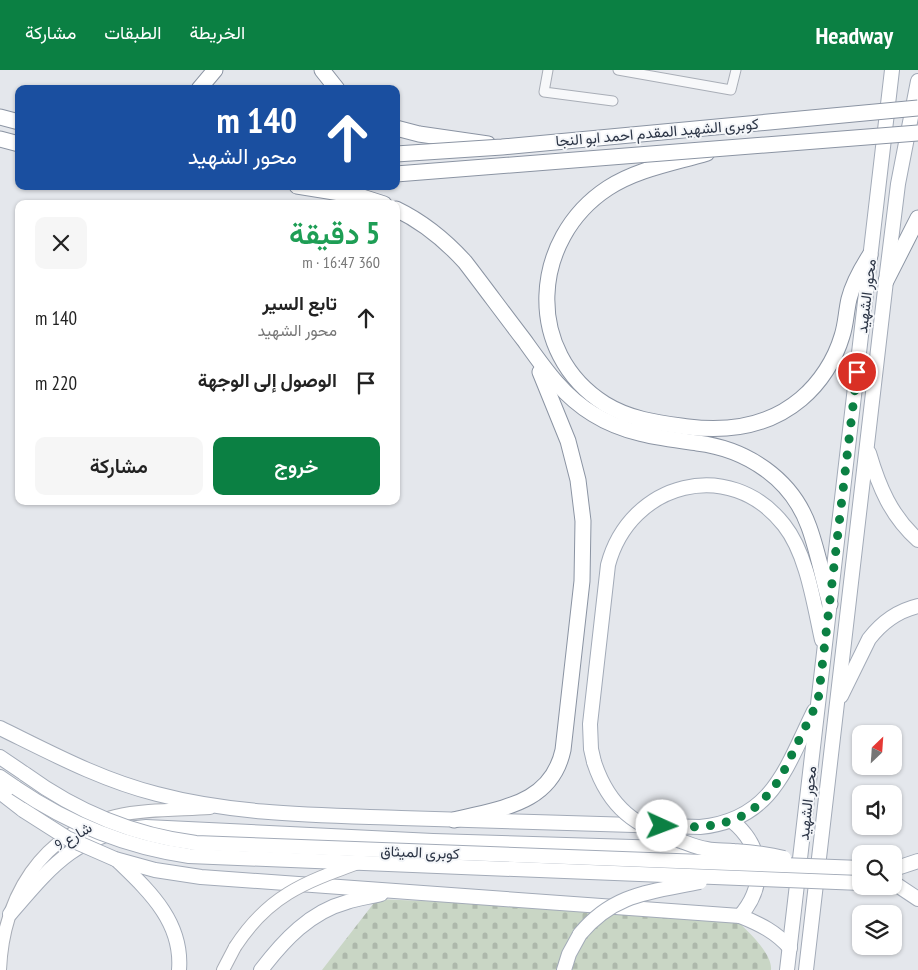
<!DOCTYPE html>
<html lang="ar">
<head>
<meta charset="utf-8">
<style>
  body { margin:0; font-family:"PT Sans Narrow",Vazirmatn,sans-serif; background:#f6f6f6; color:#222; direction:rtl; height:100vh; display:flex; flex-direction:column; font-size:19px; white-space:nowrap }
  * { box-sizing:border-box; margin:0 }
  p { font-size:16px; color:#767676 }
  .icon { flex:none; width:28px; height:28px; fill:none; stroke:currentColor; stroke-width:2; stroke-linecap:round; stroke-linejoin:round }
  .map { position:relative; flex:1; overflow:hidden; direction:ltr }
  .panel { position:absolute; left:15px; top:130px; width:385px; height:305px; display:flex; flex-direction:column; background:#fff; border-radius:10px; box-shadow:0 1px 4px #0004; direction:rtl }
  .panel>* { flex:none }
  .top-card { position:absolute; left:15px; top:15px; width:385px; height:105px; border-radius:10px; box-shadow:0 1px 4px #0004; direction:rtl; background:#1a4fa0; color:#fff; overflow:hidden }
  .needle { width:32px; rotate:25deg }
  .buttons { position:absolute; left:852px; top:655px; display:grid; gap:10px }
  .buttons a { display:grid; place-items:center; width:50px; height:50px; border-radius:10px; background:#fff; box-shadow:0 1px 4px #0004; font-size:25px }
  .pin { position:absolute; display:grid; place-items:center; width:42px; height:42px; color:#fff; margin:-21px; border:2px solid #fff; border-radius:50%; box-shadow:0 1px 5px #0007 }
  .me { position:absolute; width:55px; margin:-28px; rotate:92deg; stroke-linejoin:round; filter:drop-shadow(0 0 4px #0008) }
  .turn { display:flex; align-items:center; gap:18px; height:105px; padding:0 20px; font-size:22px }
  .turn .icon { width:65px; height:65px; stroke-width:2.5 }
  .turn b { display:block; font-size:35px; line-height:42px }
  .round { display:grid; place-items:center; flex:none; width:52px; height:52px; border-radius:10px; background:#f6f6f6 }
  .summary { display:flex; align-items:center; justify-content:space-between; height:85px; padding:0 20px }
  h1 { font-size:30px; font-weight:600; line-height:38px; color:#1e9e55 }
  .cta { display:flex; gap:10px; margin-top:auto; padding:10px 20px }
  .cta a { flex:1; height:58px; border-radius:10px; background:#0b8043; color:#fff; font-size:20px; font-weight:600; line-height:58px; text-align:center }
  .cta a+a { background:#f6f6f6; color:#222 }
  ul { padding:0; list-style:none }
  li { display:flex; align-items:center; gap:15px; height:65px; padding:0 20px }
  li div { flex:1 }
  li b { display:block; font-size:19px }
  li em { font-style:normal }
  header { display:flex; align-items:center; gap:30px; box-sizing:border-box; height:70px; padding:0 25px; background:#0b8043; color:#fff }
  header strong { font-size:24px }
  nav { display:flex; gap:28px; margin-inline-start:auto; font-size:18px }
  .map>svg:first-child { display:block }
</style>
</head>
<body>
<header>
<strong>Headway</strong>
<nav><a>الخريطة</a><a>الطبقات</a><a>مشاركة</a></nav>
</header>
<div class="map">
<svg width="918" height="900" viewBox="0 0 918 900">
  <defs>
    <pattern id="cemetery-stones" width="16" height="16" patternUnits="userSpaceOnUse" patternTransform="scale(1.25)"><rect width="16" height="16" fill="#c9d6c5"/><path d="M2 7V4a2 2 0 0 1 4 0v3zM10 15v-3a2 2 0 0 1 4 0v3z" fill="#adb8ab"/></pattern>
  </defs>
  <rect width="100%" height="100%" fill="#e4e7ec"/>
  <path fill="url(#cemetery-stones)" d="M377 829 730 844C742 856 773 882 771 900H322Z"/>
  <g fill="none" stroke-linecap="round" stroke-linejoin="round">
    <defs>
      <g id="street">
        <polyline points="548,0 544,22 613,31"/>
        <polyline points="618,0 731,20 736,0"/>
      </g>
      <g id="secondary">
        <path d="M0 900C3 828 41 763 115 746 145 739 179 740 210 738"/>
        <polyline points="223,900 235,877"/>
      </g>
      <g id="primary">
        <path d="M869 383C879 417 891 446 918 470"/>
        <path d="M841 626 869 569C882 552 897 541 918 536"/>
        <path d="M0 658C51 683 101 710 157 724 236 745 320 745 401 748 501 751 600 754 700 757 772 750 786 698 814 641"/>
        <polyline points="0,687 25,704"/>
        <path d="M594 692 591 679 590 654 608 495C630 412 730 386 784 455 807 484 814 534 822 570"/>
        <polyline points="0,707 16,718"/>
        <polyline points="0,722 23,740"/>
        <path d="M732 751C763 776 767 815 740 846"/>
        <path d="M115 789 155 800 201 807 740 846C760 854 776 862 790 878"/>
        <path d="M118 791C149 821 183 852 179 900"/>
        <polyline points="894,799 918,791"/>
        <polyline points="897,815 918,829"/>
        <path d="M10 844C52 795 77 763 146 757L433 771 699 779"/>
        <path d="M261 900C284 870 310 842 347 832 358 828 370 827 381 824"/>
        <polyline points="564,900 569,884 580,864"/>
        <polyline points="787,900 892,0"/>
        <polyline points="806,900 886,211 898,114 918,11"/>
      </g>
      <g id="highway">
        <polyline points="322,0 337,19"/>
        <polyline points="199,19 215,0"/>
        <polyline points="0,47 19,52"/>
        <polyline points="396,58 419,64 488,74"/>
        <polyline points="0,69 19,74"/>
        <path d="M707 83C674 93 637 99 608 118 530 169 524 283 605 334 631 350 659 353 688 357 729 362 769 356 801 329 820 313 835 290 842 266 846 254 846 242 849 229 853 213 861 199 870 185"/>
        <polyline points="297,116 359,126 384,134"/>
        <path d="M396 139C423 152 445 170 465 192 485 218 504 244 524 270 544 298 563 326 593 344 625 364 660 368 697 373 747 379 792 409 809 457 818 482 823 509 830 534"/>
        <polyline points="886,211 918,148"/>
        <path d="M454 750C500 738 551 735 563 680L582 511 583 451 578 410 568 371 540 302"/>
      </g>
    </defs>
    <use href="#street" stroke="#a9aeb7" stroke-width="11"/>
    <use href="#secondary" stroke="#a9aeb7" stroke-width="14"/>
    <use href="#primary" stroke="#a3abb8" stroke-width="16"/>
    <use href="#highway" stroke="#8b94a3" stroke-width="17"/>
    <use href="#street" stroke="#f7f8fa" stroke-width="9"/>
    <use href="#secondary" stroke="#fff" stroke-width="12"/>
    <use href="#primary" stroke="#fff" stroke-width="14"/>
    <use href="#highway" stroke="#fff" stroke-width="15"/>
    <defs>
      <path id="secondary-bridge" d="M235 877C268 826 303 813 358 793"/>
      <g id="primary-bridge">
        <path d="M594 692C609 738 636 757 681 771 689 774 698 778 707 779 715 781 725 780 734 781 750 782 767 784 784 788"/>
        <path d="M25 704C77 742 132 765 196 773L861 798"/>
        <path d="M16 718C69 754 125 777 189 786L861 813"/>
        <polyline points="23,740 67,768 115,789"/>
        <path d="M580 864C614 823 651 822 700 812"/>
      </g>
      <g id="highway-bridge">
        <polyline points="396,84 502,77 918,38"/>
        <polyline points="396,104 918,63"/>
      </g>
    </defs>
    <use href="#secondary-bridge" stroke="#a9aeb7" stroke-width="14" stroke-linecap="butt"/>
    <use href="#primary-bridge" stroke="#a3abb8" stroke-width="16" stroke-linecap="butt"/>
    <use href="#highway-bridge" stroke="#8b94a3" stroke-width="17" stroke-linecap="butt"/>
    <use href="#secondary-bridge" stroke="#fff" stroke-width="12"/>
    <use href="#primary-bridge" stroke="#fff" stroke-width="14"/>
    <use href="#highway-bridge" stroke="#fff" stroke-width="15"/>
  </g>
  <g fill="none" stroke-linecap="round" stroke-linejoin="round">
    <polyline stroke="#0b8043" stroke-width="9" stroke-dasharray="0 16.2" points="662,756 700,757 721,754 742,746 760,734 780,709 818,631 857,302"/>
  </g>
  <g text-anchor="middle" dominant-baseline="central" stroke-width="4" stroke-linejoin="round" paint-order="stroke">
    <g font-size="15" fill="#2b3445" stroke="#f4f6f9">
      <text transform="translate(657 62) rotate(-5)">كوبرى الشهيد المقدم احمد ابو النجا</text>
      <text transform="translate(866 226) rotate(-83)">محور الشهيد</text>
      <text transform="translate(807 733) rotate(-84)">محور الشهيد</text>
      <text transform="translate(73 766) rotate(-31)">شارع 9</text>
      <text transform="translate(420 782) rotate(2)">كوبرى الميثاق</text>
    </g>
  </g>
</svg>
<div class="buttons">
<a><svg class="needle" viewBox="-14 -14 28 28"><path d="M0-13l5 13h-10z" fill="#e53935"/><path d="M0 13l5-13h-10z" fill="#767676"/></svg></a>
<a><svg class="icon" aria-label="sound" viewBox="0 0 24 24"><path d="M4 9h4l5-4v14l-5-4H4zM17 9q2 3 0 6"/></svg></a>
<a><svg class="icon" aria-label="search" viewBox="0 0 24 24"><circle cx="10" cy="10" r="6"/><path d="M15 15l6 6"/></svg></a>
<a><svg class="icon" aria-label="layers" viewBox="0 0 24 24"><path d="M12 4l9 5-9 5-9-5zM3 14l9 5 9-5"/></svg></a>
</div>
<div class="pin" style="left:857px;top:302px;background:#d93025"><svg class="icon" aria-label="arrive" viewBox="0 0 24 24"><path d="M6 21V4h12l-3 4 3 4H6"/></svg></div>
<svg class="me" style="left:662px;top:756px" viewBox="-20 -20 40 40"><circle r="19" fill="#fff"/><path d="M0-13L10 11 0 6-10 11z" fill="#0b8043"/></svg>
<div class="top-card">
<div class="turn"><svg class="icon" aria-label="ahead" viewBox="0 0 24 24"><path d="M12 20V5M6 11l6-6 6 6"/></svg><div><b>140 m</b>محور الشهيد</div></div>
</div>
<section class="panel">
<div class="summary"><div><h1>5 دقيقة</h1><p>360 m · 16:47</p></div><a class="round"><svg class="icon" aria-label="close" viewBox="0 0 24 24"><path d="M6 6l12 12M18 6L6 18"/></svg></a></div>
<ul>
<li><svg class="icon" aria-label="ahead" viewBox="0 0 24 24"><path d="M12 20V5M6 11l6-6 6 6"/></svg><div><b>تابع السير</b><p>محور الشهيد</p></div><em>140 m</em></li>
<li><svg class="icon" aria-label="arrive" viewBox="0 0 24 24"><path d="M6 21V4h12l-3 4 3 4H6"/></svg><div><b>الوصول إلى الوجهة</b></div><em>220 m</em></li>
</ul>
<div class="cta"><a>خروج</a><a>مشاركة</a></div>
</section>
</div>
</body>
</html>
